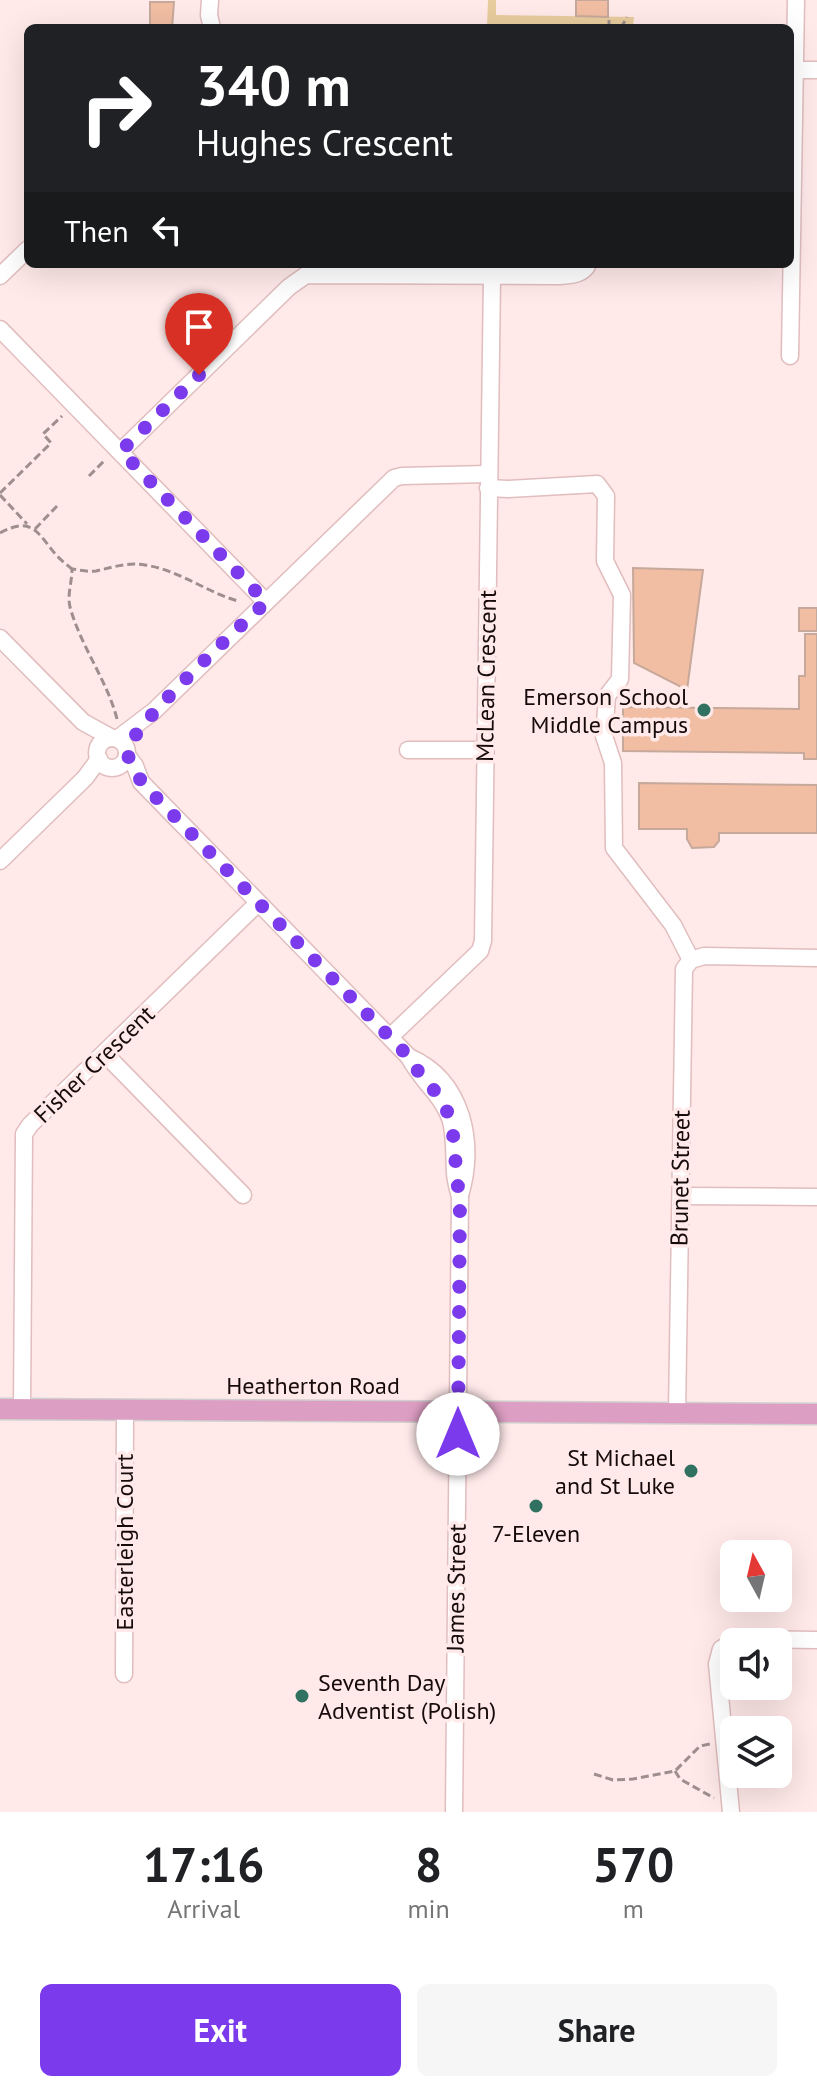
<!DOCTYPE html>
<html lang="en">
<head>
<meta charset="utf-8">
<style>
  body { margin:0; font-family:"PT Sans",sans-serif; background:#f6f6f6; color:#202124; height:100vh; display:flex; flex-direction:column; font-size:30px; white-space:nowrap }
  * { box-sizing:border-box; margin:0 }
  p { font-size:26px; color:#757577 }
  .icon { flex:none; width:44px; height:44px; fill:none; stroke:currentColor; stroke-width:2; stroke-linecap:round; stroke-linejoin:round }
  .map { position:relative; height:1812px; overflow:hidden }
  .drawer { display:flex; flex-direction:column; background:#fff; flex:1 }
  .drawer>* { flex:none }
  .top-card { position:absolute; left:24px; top:24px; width:770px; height:244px; border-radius:12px; box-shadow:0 8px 32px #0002; background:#202124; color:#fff; overflow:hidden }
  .needle { width:52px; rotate:352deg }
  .buttons { position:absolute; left:720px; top:1540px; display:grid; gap:16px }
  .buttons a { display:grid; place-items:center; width:72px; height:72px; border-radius:12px; background:#fff; box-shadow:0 8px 32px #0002; font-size:40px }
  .pin { position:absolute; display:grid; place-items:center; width:68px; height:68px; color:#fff; margin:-82px -34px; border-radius:50% 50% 50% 0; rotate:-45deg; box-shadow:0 0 8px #0007 }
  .pin .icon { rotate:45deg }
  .me { position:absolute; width:88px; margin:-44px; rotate:0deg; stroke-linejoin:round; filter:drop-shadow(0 0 6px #0008) }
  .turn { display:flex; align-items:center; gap:28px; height:168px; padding:0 40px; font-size:36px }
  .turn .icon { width:104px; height:104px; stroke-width:2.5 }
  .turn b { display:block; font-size:56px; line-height:68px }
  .then { display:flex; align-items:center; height:76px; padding:0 40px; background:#0003; gap:16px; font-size:30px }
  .eta { display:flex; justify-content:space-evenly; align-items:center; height:136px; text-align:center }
  .eta b { font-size:48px; font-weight:700; line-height:56px }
  .cta { display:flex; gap:16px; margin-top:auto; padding:16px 40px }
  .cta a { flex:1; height:92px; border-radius:12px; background:#7c3aed; color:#fff; font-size:32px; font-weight:700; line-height:92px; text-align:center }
  .cta a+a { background:#f6f6f6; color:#202124 }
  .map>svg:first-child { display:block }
</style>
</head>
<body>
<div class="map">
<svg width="817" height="1812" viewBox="0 0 817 1812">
  <rect width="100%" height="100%" fill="#ffe9e9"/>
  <polygon fill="#e7cc9d" points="488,0 496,0 496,15 634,17 633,28 487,28"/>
  <g fill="#f1bda3" stroke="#c6a99a" stroke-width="2">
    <polygon points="576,0 608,0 608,17 576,16"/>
    <polygon points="150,2 174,2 172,28 150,28"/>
    <polygon points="633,568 703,570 687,690 634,663"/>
    <rect x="799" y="608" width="18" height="23"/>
    <polygon points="805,634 817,634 817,759 804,759 804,753 623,751 623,707 799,709 799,676 805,676"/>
    <polygon points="639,783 817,785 817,833 719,833 719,841 714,847 692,848 687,839 687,829 639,829"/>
  </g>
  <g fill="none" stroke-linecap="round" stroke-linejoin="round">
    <defs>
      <g id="minor">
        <polyline points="210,0 209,15 212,28"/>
        <polyline points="790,70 817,70"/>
        <polyline points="0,276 28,249"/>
        <polyline points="0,329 266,602"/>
        <polyline points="790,356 796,0"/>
        <path d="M121 451 289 287 306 275 559 276C570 275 583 275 588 264"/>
        <polyline points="488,488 508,489 597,484 606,496 605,561 622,595 620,679 607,696 604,736 613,763 614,848 673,925 691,960"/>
        <polyline points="0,638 83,722 112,738"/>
        <circle cx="112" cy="753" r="15"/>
        <polyline points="117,739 154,711 394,478 402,476 488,474"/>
        <polyline points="408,750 485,750"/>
        <path d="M127 755 135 766 141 782 409 1057C421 1081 443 1095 451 1121 455 1137 454 1155 455 1172 455 1180 458 1189 460 1197L454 1812"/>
        <polyline points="0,861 85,778 99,759"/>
        <polyline points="390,1037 480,951 483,941 492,277"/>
        <polyline points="105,1054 243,1195"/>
        <path d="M409 1057C463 1080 476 1144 460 1195"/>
        <polyline points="681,1196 817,1197"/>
        <polyline points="22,1409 24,1134 30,1125 258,903"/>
        <polyline points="677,1413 684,969 691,960 704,956 817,958"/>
        <polyline points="124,1674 125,1410"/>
        <polyline points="731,1812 717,1664 721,1649 737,1639 817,1640"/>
      </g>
      <polyline id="major" points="0,1409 817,1414"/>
    </defs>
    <use href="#minor" stroke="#e1bdbe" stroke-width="19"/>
    <use href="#major" stroke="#d0cece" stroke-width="23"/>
    <g stroke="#9f8e8e" stroke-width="3" stroke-dasharray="8 4" stroke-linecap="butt">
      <polyline points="609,28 609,17"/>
      <polyline points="621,28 627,17"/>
      <polyline points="89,476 105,460"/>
      <polyline points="0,493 51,443 43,434 62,416"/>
      <polyline points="0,495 27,524"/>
      <polyline points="35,529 57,506"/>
      <path d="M0 533C33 515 38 534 57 556 62 561 67 565 72 569"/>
      <path d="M117 719C107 680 81 647 70 607 67 595 72 582 72 569 80 570 88 572 96 571 114 567 127 562 145 565 179 570 206 592 238 601"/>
      <polyline points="675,1771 680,1779 714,1798"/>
      <polyline points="594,1774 613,1780 633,1779 675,1771 700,1746 710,1744"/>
    </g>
    <use href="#minor" stroke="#fff" stroke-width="16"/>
    <use href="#major" stroke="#dd9ec3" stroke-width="20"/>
  </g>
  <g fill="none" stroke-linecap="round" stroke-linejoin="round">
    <path stroke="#7c3aed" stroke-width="14" stroke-dasharray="0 25.2" d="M199 375 121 451 266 602C245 622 123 733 127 754 128 757 133 763 134 765 137 770 139 776 141 782L409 1057C419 1077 437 1089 446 1109 458 1137 453 1168 460 1197L458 1434"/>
  </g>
  <g fill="#307161" stroke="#ffe9e9" stroke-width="3">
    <circle cx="704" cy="710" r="8"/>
    <circle cx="691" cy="1471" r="8"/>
    <circle cx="536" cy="1506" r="8"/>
    <circle cx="302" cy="1696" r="8"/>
  </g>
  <g text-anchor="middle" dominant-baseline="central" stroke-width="7" stroke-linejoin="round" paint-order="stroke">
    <g font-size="24" fill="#160a0b" stroke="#ffe9e9">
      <text transform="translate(486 676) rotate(-89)">McLean Crescent</text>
      <text transform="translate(94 1064) rotate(-44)">Fisher Crescent</text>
      <text transform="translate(680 1178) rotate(-89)">Brunet Street</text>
      <text x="313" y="1385">Heatherton Road</text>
      <text transform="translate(124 1542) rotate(-90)">Easterleigh Court</text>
      <text transform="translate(456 1588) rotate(-89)">James Street</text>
    </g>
    <g font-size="24" fill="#160a0b" stroke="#ffe9e9" text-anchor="end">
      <text x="688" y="696">Emerson School<tspan x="688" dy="28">Middle Campus</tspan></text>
      <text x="675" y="1457">St Michael<tspan x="675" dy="28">and St Luke</tspan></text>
      <text x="536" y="1533" text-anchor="middle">7-Eleven</text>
      <text x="318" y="1682" text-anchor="start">Seventh Day<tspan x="318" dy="28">Adventist (Polish)</tspan></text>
    </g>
  </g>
</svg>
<div class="buttons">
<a><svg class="needle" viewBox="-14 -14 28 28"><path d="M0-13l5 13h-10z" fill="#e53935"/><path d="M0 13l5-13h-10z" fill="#757577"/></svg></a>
<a><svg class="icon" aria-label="sound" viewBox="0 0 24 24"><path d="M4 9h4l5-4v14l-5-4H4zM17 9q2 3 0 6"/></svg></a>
<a><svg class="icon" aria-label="layers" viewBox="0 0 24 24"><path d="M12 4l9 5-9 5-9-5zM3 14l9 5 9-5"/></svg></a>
</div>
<div class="pin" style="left:199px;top:375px;background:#d93025"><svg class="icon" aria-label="arrive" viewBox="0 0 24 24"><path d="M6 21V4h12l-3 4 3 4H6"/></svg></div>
<svg class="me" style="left:458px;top:1434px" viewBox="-20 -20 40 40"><circle r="19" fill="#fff"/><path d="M0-13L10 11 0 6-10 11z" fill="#7c3aed"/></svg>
<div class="top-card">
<div class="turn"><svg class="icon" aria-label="right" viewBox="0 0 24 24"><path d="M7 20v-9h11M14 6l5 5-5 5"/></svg><div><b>340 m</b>Hughes Crescent</div></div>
<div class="then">Then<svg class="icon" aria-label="left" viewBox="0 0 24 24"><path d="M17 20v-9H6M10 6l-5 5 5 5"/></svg></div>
</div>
</div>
<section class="drawer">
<div class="eta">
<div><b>17:16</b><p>Arrival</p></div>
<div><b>8</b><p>min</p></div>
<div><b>570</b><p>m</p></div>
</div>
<div class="cta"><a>Exit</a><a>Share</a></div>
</section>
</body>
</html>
